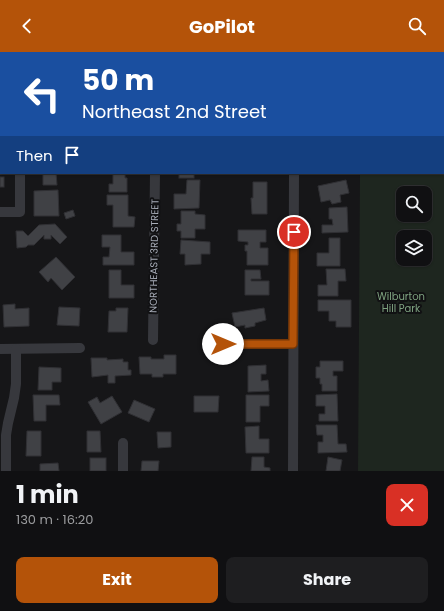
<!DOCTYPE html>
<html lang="en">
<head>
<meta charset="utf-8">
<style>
  body { margin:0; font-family:Poppins,sans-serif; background:#1e1e20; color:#f1f3f6; height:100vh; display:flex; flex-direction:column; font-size:15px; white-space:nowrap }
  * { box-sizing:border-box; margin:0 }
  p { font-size:13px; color:#9c9d9f }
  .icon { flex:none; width:22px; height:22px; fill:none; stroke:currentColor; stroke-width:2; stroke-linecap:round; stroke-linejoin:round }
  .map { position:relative; height:419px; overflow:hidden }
  .sheet { display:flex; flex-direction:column; background:#101012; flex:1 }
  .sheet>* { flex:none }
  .top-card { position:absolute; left:0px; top:0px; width:444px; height:122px; box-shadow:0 1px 3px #0004,0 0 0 1px #303032; background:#1a4fa0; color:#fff; overflow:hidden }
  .controls { position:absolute; left:396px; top:134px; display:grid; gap:8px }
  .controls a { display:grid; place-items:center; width:36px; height:36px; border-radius:8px; background:#101012; box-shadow:0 1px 3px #0004,0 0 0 1px #303032; font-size:20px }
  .pin { position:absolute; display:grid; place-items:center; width:34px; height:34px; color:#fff; margin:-17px; border:2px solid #fff; border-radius:50%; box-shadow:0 1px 4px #0007 }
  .me { position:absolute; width:44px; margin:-22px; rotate:90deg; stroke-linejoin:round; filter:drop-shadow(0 0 3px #0008) }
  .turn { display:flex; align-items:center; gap:14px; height:84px; padding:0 16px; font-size:18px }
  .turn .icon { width:52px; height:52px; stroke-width:2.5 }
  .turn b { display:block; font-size:28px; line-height:34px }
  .then { display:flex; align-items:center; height:38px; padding:0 16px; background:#0003; gap:8px; font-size:15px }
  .round { display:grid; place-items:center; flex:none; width:42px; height:42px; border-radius:8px; background:#1e1e20 }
  .overview { display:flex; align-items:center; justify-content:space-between; height:68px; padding:0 16px }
  h1 { font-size:24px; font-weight:700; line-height:30px }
  .primary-button { display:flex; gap:8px; margin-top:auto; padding:8px 16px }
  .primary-button a { flex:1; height:46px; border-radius:8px; background:#b45309; color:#fff; font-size:16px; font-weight:700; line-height:46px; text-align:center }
  .primary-button a+a { background:#1e1e20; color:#f1f3f6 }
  header { display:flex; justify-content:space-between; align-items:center; height:52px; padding:0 16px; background:#b45309; color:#fff; font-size:18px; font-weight:700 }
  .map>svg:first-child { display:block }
</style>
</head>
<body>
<header><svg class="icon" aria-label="back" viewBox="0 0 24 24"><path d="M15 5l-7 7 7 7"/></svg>GoPilot<svg class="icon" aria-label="search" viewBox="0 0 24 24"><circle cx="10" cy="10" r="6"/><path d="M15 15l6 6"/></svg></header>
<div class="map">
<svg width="444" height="419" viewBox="0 0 444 419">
  <rect width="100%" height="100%" fill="#161618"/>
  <path fill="#1e261f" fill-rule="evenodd" d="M443 23H444V419H358L360 121H443ZM403 141H425V163H403ZM403 185H425V207H403Z"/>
  <g fill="#404145" stroke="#303034">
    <polygon points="31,121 56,121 57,133 43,133 43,122 31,122"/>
    <polygon points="113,121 125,121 125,126 127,126 127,140 109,140 109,132 113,132"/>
    <rect x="179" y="121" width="15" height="5"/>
    <rect x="0" y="125" width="4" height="10"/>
    <polygon points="187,128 200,128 199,156 174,157 174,142 186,142"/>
    <polygon points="346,128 349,141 340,143 341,150 332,152 330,148 321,150 318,134"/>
    <polygon points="253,130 267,130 267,162 252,162 251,146 253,146"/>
    <polygon points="58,138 59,164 34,164 34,139"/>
    <polygon points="107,143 128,143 128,164 135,165 134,175 113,175 113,153 107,153"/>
    <polygon points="347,155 348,180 322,181 322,173 333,173 332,167 329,167 329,156"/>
    <polygon points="73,158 75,164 66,167 64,161"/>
    <polygon points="181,159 195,159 195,162 205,163 205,177 195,177 195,186 181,186 181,179 177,179 177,172 181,172"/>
    <polygon points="55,172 67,185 60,192 51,183 51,187 44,187 44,183 34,193 28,193 26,195 17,196 16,179 23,179 28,184 39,173"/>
    <polygon points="238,178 266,178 266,190 260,190 260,196 268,196 268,213 247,213 247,199 245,199 245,193 248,193 248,190 238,189"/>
    <polygon points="102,183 121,183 121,200 134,200 134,213 103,213 103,205 109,205 110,195 102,195"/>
    <polygon points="329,186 340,186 340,214 317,214 317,201 329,201"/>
    <polygon points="181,188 210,190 210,202 201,202 201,212 185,213 185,202 180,202"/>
    <polygon points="56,205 75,225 62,238 51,226 48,230 39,220"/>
    <polygon points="326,217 345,217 346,229 338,229 338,244 318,244 318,233 327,233"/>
    <polygon points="109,218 121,218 121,233 134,233 134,246 109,246"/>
    <polygon points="245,218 260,218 261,227 251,227 251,229 269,229 269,243 245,243"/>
    <polygon points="318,248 351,248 351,275 336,275 336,269 329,269 329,259 318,259"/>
    <polygon points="15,252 15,257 29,256 29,274 4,275 3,253"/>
    <polygon points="59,255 80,256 79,274 57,273"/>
    <polygon points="116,256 128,256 127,280 108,280 109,259 116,259"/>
    <polygon points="264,256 266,268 255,271 255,274 245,276 245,273 235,275 232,261"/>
    <polygon points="164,303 176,303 176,322 163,322 163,325 152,325 152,322 140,322 139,305 151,305 151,307 164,307"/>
    <polygon points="91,306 107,306 107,308 123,307 123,310 128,310 128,318 131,318 131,323 115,324 115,331 108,331 108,323 92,325"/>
    <polygon points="320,309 343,309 343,319 333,319 333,324 337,324 337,339 322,339 322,332 320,332 320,326 316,326 316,315 320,315"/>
    <polygon points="266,313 266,322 261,322 261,329 268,328 269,339 248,340 248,314"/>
    <polygon points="39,315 61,316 61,330 52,330 52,338 38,338"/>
    <polygon points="337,342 338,369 319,369 319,362 325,362 325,354 316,354 316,343"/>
    <polygon points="33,343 59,343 60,353 46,353 46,369 34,369"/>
    <polygon points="246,343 269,343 269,354 260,354 260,370 246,370"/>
    <polygon points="112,344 122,360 101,372 88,350 97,345 100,351"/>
    <polygon points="194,344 219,344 218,360 194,360"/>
    <polygon points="134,348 155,357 149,370 128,361"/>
    <polygon points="316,373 337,373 338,392 346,392 347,400 318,401 318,390 323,390 323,383 317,383"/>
    <polygon points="259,374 259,387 269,387 269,401 246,401 245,375"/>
    <polygon points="27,379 41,379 41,404 26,404"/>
    <polygon points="87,379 100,379 101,400 87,400"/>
    <polygon points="157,380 171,380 171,395 158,396"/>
    <polygon points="252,405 264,405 264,415 270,416 270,419 251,419"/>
    <polygon points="328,405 342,408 340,419 326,419"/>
    <rect x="90" y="406" width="16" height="13"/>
    <polygon points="142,409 159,409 158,419 141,419"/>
    <polygon points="58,411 59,419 40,419 40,412"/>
  </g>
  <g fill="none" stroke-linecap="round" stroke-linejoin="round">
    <g stroke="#37383d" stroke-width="10">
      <polyline points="0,0 1,21"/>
      <polyline points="294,0 294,1"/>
      <polyline points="443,13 444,13"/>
      <polyline points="0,79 1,79"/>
      <polyline points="0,160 20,160 20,121"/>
      <polyline points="153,288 155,121"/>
      <polyline points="223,292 293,292"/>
      <polyline points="0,297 80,296"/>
      <polyline points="6,419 6,383 8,371 14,346 16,332 16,297"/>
      <polyline points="123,419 123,391"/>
      <polyline points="293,419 294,121"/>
    </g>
  </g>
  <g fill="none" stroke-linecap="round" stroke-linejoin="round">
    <defs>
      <polyline id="route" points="223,292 293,292 294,180"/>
    </defs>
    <use href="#route" stroke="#753606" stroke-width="10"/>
    <use href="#route" stroke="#b45309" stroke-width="7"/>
  </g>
  <g text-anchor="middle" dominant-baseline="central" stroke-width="4" stroke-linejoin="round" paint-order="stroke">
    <g font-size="10" fill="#a8adb8" stroke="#111113">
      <text transform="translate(154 204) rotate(-89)">NORTHEAST 3RD STREET</text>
    </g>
    <g font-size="10" fill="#7fa381" stroke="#111113">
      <text x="401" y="244">Wilburton<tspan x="401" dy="12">Hill Park</tspan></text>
    </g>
  </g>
</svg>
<div class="controls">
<a><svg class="icon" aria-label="search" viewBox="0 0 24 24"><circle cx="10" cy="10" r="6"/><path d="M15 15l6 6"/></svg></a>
<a><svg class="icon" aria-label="layers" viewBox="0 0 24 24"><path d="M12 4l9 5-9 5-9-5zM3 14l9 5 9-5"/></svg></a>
</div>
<div class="pin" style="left:294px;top:180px;background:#d93025"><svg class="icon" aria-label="arrive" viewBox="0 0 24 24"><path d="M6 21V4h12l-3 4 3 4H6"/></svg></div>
<svg class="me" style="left:223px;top:292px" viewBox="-20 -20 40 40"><circle r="19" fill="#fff"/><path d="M0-13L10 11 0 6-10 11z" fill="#b45309"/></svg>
<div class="top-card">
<div class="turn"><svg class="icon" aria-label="left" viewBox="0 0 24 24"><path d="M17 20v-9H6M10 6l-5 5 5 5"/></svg><div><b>50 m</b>Northeast 2nd Street</div></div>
<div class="then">Then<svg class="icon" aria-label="arrive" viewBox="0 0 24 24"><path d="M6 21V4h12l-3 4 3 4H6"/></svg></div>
</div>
</div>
<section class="sheet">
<div class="overview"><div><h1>1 min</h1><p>130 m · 16:20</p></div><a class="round" style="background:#d93025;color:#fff"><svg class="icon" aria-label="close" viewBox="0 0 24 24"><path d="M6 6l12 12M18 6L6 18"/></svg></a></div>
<div class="primary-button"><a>Exit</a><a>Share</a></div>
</section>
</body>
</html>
